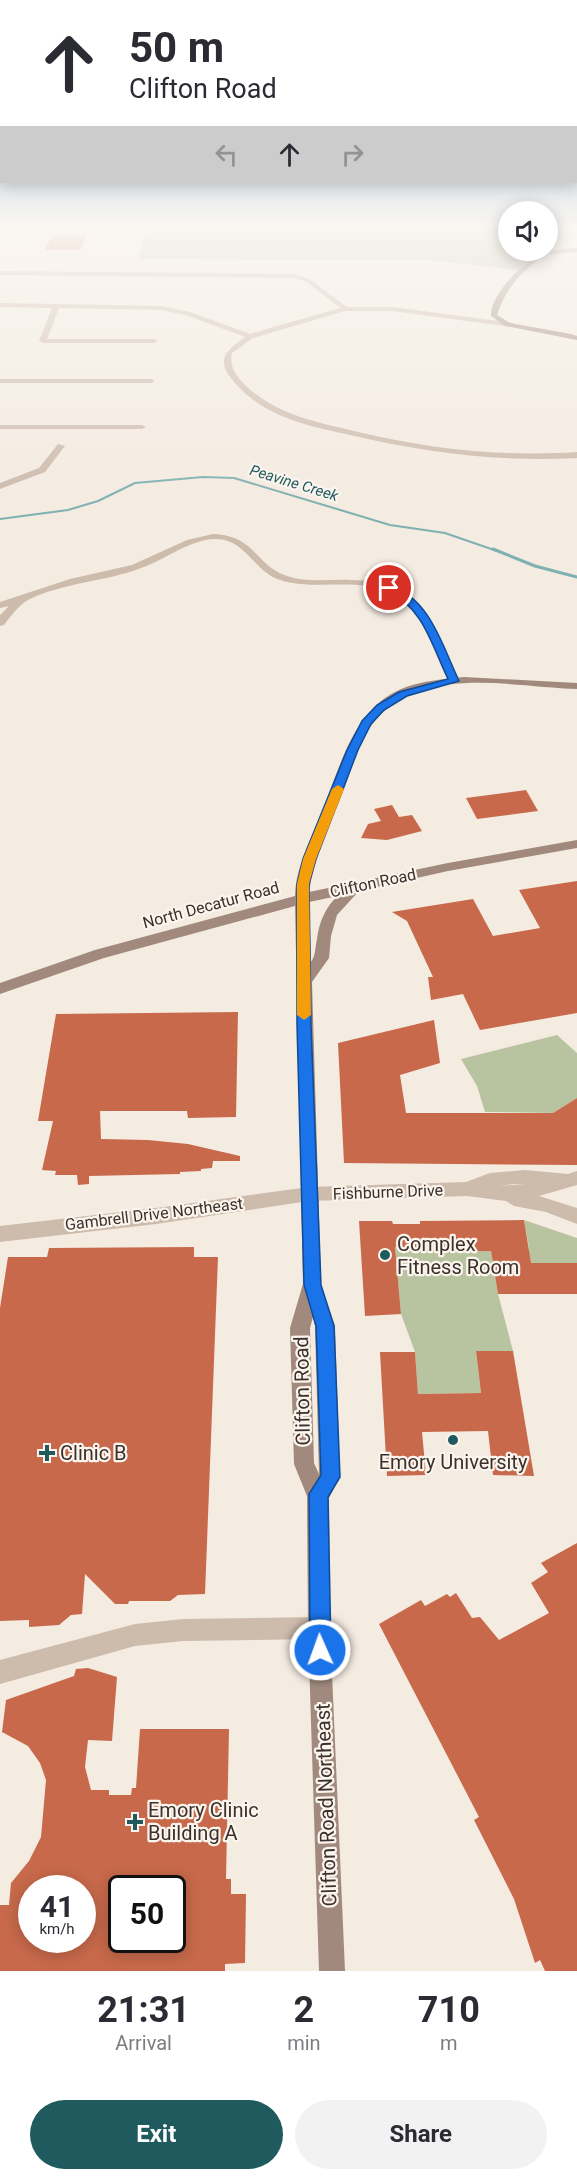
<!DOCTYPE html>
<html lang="en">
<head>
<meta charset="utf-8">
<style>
  body { margin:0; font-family:Roboto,sans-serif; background:#f2f2f3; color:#2b2b33; height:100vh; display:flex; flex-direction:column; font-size:22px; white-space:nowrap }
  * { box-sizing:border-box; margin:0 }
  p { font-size:20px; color:#7c7c81 }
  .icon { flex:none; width:33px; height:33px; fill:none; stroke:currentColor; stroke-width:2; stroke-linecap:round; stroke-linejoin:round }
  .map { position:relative; height:1971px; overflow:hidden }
  .side { display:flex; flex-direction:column; background:#fff; flex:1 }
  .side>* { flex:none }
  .guide { position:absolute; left:0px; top:0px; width:578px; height:183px; box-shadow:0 3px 15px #0003; background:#fff; color:#2b2b33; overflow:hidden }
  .tools { position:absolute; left:498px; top:201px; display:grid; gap:12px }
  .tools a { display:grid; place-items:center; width:60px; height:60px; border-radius:50%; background:#fff; box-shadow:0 3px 15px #0003; font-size:30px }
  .speed { position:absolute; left:18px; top:1875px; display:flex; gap:12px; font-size:30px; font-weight:700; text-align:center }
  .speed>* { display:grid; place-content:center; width:78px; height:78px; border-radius:50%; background:#fff; box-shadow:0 3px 15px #0003; line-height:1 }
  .speed small { font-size:15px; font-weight:400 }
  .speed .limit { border:3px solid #111; border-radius:9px; background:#fff; color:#111 }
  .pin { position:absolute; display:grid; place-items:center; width:51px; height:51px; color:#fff; margin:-26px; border:3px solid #fff; border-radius:50%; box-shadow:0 2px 6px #0007 }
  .me { position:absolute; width:66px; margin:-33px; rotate:358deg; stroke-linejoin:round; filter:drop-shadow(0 0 4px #0008) }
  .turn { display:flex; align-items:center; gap:21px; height:126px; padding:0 30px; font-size:27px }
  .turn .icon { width:78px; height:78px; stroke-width:2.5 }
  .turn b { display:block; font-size:42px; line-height:51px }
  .lanes { display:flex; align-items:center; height:57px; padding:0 30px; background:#0003; justify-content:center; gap:30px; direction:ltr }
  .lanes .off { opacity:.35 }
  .eta { display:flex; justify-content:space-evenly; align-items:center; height:102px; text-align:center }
  .eta b { font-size:36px; font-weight:700; line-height:42px }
  .action { display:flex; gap:12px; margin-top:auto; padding:12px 30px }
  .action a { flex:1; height:69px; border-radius:36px; background:#1f5a5e; color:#fff; font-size:24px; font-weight:700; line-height:69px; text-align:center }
  .action a+a { background:#f2f2f3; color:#2b2b33 }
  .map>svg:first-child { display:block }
</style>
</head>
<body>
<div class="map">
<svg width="577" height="1971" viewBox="0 0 577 1971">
  <rect width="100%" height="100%" fill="#f4ebe1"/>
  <g fill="#b8c4a0">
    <polygon points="31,227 508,227 508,250 540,251 518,270 429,260 138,259 146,232 46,231"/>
    <polygon points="557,1035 577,1053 577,1098 553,1113 485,1112 477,1086 461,1059"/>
    <polygon points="524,1220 577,1238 577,1265 527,1263 529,1248"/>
    <polygon points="395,1247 416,1247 417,1252 491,1251 498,1294 513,1351 476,1352 481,1393 418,1394 415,1352 401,1314"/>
  </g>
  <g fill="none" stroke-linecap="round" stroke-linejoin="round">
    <polyline stroke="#7fb0b2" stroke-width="2" points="0,519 68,510 98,501 135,483 203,477 234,478 390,525 445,533 497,551"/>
    <polyline stroke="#7fb0b2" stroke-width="3" points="493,549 535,566 577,577"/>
  </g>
  <g fill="#c8694b" fill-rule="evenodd">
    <polygon points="53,234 87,234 80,250 45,250"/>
    <polygon points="526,790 538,811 477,819 466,798"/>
    <polygon points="392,805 399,817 412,815 422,831 387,840 361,838 368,824 381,821 374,809"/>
    <polygon points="577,881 577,1013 480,1030 463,994 431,1000 428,977 433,977 407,921 392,912 473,899 493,936 540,928 519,890"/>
    <polygon points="238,1012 236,1117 188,1118 187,1111 100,1111 101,1139 148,1140 188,1144 240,1156 240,1161 213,1161 212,1168 201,1169 201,1171 180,1172 180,1174 89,1176 89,1184 78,1185 77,1175 55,1175 56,1171 42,1170 53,1121 38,1121 56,1014"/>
    <polygon points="434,1020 440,1063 400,1075 406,1113 553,1113 577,1098 577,1165 344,1163 338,1043"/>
    <polygon points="524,1220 531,1263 577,1263 577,1294 498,1294 491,1251 417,1252 416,1247 395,1247 401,1314 365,1316 359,1221 392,1221 393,1224 420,1224 420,1221"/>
    <polygon points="194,1247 194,1257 218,1257 205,1594 178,1595 170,1601 129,1601 128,1604 115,1604 85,1574 82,1614 71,1615 59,1625 29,1627 29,1620 0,1621 0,1308 8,1257 47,1257 49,1248"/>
    <polygon points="476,1351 513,1351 534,1476 493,1475 488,1431 422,1432 426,1475 387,1476 380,1352 415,1352 418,1394 481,1393"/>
    <polygon points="577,1543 577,1971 545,1971 540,1960 535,1963 514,1899 474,1820 479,1817 379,1624 421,1600 425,1606 447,1594 450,1597 456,1593 472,1618 480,1617 499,1640 549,1613 531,1583 548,1572 541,1563"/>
    <path d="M88 1668 117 1677 112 1741 88 1740 85 1767 91 1790H109V1795H131L132 1788H136L140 1729H229L226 1879H231V1894H246L245 1963 225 1964V1971H0V1905H9L11 1883 29 1861 41 1837 46 1780 40 1763 28 1746 2 1732 6 1700 74 1676 76 1669ZM32 1888H82V1940H32ZM122 1888H172V1940H122Z"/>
  </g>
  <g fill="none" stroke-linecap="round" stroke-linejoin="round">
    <g fill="#cdbbac" fill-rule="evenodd">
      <path d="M0 271 295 274 311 280 347 307H392L514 323 511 327 392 311H345L253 338 232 353C229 366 236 376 245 385 275 414 315 422 354 431 428 449 500 457 577 452V458C499 462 426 453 350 435 308 426 264 417 235 383 215 360 224 352 245 337L186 315 161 310 59 308 47 339H154L158 341 154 343H43L39 341 52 308 0 307V303L161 306 190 312 250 334 340 308 307 282 294 278 0 275Z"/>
      <polygon points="0,379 151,379 155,381 151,383 0,383"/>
      <polygon points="0,425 142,425 146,427 142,429 0,429"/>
      <polygon points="58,444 65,446 45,472 0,489 0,483 39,468"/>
      <path d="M213 534C257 536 254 565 287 576 308 583 329 579 351 580 422 580 434 626 460 681L454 684 450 683C432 654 428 615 396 596 362 575 317 592 280 580 253 571 245 537 213 539 187 541 165 560 141 568 105 582 64 582 28 600 20 604 10 617 4 625L0 626V615L9 606 0 608V602L70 579 132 565 187 540Z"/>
      <path d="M525 1170 568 1174 577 1171V1185L539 1196 577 1208V1224L546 1212 514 1206 506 1201 467 1196 309 1201 156 1224 0 1242V1226L156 1208 309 1187 466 1182 490 1173ZM513 1184H525L497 1186Z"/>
      <polygon points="319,1617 327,1620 330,1628 327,1636 319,1639 183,1641 135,1646 0,1684 0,1660 135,1624 183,1619"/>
    </g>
    <g fill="#a18a7d" fill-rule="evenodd">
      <path d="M577 248V252C568 253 558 252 549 255 525 264 504 291 497 315L510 323 571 334 577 336V340L505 326 491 316C490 295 524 260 544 253 554 249 566 249 577 248Z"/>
      <path d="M464 677 577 683V689C511 687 417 663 371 726 358 744 352 768 344 789 331 823 314 856 309 892L448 863 577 840V848L448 871 359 891 337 915 331 936 329 958 312 982 321 1285 335 1326 340 1477 329 1498 330 1628 345 1971H319L308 1628 307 1496 294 1464 290 1328 303 1284 295 906 104 958 0 994V983L95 950 295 896C296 865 312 837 323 809 338 772 349 727 381 701 404 682 436 680 464 677ZM338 896C325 907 319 923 317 939 315 947 316 955 311 962L309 902ZM313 1317 315 1326 319 1474 314 1463 310 1328Z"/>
    </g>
  </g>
  <linearGradient id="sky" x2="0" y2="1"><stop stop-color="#7eb2d2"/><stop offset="0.45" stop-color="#faf6f2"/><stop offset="1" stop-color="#faf6f2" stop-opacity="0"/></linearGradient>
  <rect width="577" height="503" fill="url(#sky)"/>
  <path fill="#1a73e8" stroke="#114b97" stroke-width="1.5" d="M389 585C430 598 442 645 459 681L407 696 384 710 371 724 358 750 316 859 309 884 311 1025 321 1285 334 1326 340 1477 328 1497 331 1650 328 1657 320 1660 313 1657 310 1650 309 1494 321 1475 316 1326 304 1285 297 1025V884L303 859 347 750 362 721 377 705 399 692 448 679C431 643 423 607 386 590V586Z"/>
  <polygon fill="#f59e0b" points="338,785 344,789 316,859 309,884 311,1015 304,1020 297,1015 297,884 303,859 332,789"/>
  <g fill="#1f5a5e" stroke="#fbf5ee" stroke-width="2">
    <circle cx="385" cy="1255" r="6"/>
    <circle cx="453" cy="1440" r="6"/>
    <path d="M44 1444h6v6h6v6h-6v6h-6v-6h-6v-6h6z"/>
    <path d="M132 1813h6v6h6v6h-6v6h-6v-6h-6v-6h6z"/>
  </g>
  <g text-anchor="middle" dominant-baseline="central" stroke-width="4.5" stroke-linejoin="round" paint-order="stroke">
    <g font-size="15" font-style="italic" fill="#1f5a5e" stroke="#fbf5ee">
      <text transform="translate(294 483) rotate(17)">Peavine Creek</text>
    </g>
    <g font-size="16" fill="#3b302b" stroke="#fbf5ee">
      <text transform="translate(373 883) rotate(-12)">Clifton Road</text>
      <text transform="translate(211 905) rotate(-15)">North Decatur Road</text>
      <text transform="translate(388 1192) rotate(-2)">Fishburne Drive</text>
      <text transform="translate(154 1214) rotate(-7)">Gambrell Drive Northeast</text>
    </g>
    <g font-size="20" fill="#3b302b" stroke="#fbf5ee" text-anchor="start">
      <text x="397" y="1244">Complex<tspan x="397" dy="23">Fitness Room</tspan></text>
      <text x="60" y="1453">Clinic B</text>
      <text x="453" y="1462" text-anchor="middle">Emory University</text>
      <text x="148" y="1810">Emory Clinic<tspan x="148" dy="23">Building A</tspan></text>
    </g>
    <g font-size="20" fill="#3b302b" stroke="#fbf5ee">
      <text transform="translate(302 1391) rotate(-91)">Clifton Road</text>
      <text transform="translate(326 1805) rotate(-92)">Clifton Road Northeast</text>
    </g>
  </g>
</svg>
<div class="tools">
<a><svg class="icon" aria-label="sound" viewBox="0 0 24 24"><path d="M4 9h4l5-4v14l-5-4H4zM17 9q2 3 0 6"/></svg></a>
</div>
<div class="speed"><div>41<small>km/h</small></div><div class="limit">50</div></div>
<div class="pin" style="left:389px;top:588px;background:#d93025"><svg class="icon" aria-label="arrive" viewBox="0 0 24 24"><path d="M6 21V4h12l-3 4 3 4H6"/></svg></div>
<svg class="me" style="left:320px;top:1650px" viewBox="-20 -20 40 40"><circle r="17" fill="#1a73e8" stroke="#fff" stroke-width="3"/><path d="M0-11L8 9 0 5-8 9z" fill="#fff"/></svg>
<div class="guide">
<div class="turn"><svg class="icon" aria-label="ahead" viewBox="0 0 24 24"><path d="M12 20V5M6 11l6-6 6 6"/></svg><div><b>50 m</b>Clifton Road</div></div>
<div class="lanes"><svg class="icon off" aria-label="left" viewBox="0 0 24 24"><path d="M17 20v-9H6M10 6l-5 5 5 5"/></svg><svg class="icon" aria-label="ahead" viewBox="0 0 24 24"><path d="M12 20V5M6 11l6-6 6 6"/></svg><svg class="icon off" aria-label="right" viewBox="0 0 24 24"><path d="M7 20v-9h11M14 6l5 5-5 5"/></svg></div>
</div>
</div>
<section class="side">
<div class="eta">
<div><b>21:31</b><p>Arrival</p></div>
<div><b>2</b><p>min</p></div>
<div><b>710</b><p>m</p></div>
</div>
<div class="action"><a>Exit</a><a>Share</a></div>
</section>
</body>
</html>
